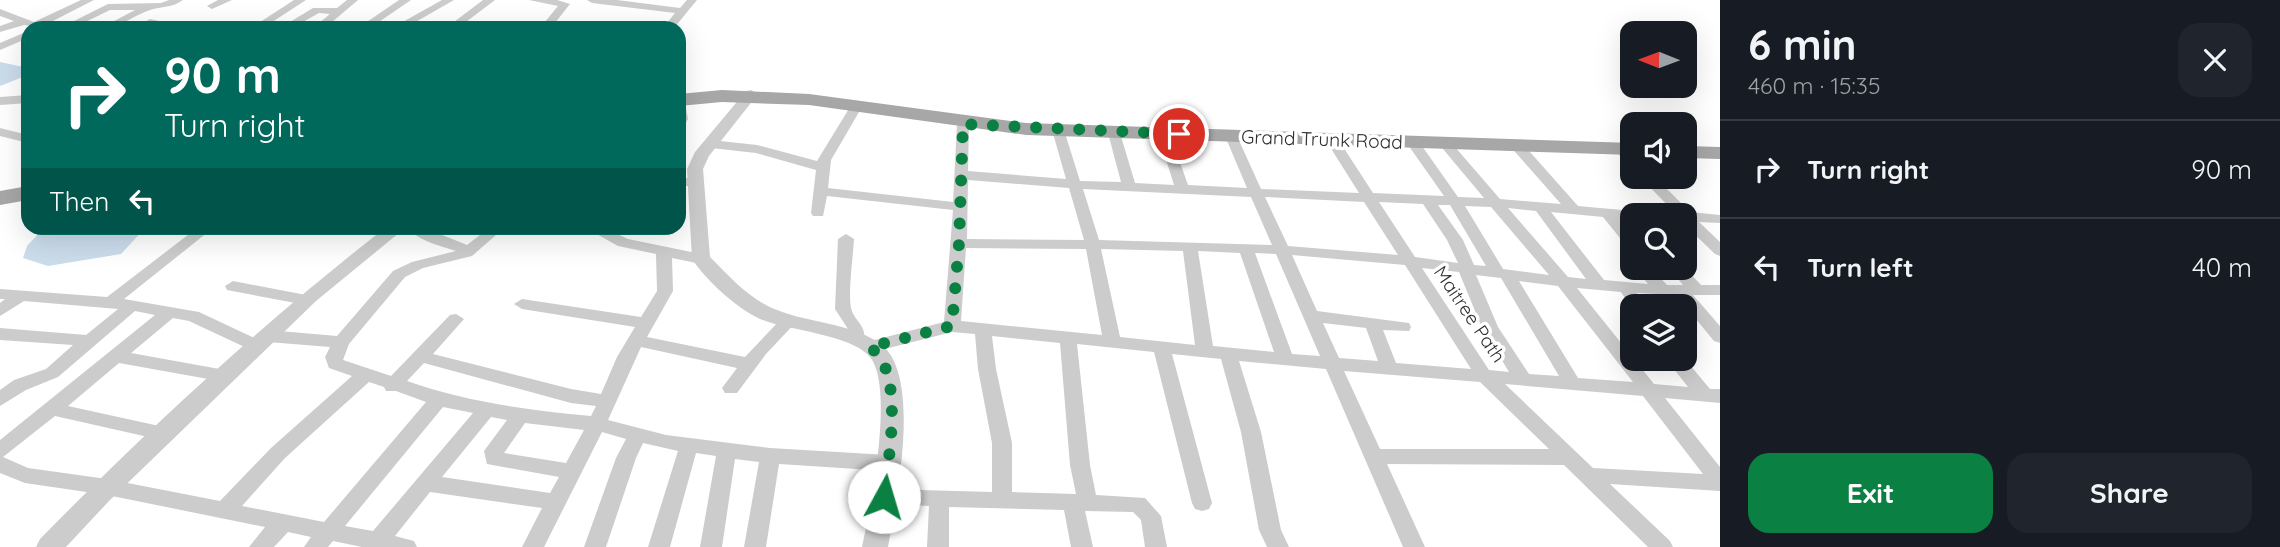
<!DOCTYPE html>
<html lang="en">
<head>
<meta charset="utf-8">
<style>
  body { margin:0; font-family:Quicksand,sans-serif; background:#20242c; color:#f1f3f6; height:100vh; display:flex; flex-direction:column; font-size:26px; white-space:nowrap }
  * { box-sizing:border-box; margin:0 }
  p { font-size:23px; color:#9ea1a6 }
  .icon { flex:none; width:38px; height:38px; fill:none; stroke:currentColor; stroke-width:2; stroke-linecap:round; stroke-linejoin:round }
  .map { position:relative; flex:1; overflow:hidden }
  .panel { display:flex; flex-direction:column; background:#171b24; width:560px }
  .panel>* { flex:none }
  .top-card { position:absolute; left:21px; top:21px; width:665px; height:214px; border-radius:21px; box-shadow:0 7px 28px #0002; background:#00695c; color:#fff; overflow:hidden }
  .needle { width:46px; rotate:271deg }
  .controls { position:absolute; left:1620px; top:21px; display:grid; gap:14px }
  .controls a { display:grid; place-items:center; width:77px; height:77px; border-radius:14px; background:#171b24; box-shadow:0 7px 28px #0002; font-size:35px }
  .pin { position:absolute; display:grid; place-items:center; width:60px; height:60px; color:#fff; margin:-30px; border:4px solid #fff; border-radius:50%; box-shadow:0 2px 7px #0007 }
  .me { position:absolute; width:77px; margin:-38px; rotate:6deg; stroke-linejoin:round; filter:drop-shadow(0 0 5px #0008) }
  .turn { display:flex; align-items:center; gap:24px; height:147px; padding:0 28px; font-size:32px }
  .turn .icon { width:91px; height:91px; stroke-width:2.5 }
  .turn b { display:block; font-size:49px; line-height:60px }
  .then { display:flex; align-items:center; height:66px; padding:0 28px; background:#0003; gap:14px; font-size:26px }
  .round { display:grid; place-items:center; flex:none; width:74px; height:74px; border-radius:21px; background:#20242c }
  .head { display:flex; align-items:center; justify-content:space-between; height:119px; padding:0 28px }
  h1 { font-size:42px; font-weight:800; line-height:52px }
  .button { display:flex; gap:14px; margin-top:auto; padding:14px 28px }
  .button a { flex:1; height:80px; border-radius:21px; background:#0b8043; color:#fff; font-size:28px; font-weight:800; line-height:80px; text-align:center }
  .button a+a { background:#20242c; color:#f1f3f6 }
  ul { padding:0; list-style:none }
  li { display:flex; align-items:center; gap:21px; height:98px; padding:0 28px; border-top:2px solid #363941 }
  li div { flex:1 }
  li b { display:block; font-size:26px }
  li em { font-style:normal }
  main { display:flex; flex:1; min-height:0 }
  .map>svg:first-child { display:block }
</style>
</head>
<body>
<main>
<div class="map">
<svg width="1720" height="547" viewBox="0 0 1720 547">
  <rect width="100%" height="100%" fill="#fff"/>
  <g fill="#cbdceb">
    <polygon points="0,62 28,68 28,75 0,86"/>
    <polygon points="44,228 145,228 121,254 48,266 23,258 27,246"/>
  </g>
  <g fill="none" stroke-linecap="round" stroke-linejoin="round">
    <g fill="#ccc" fill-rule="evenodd">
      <polygon points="81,0 94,0 43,26 45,28 24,25 0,32 0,26 14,21 0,16 0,9 34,22"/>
      <path d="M169 0H183C172 8 162 6 150 10 132 16 121 28 101 28L135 10H110L73 28H60L108 4 161 3Z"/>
      <polygon points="218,0 232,0 212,9 207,6"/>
      <polygon points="294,0 306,0 263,28 251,28"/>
      <polygon points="347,0 358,0 325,28 313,28 330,14 319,13 294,27 285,25 313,8 337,8"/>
      <polygon points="399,0 411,0 370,28 358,28"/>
      <polygon points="442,0 454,0 405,28 392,28"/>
      <polygon points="483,0 495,0 458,28 446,28"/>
      <polygon points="529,0 557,0 570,4 551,28 540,28 558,6"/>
      <polygon points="587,0 617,0 680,8 687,0 697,0 674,28 663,28 675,13 592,3"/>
      <polygon points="150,19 159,21 148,28 134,28"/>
      <polygon points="28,31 28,38 0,50 0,43"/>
      <polygon points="28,95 28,103 0,105 0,97"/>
      <polygon points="679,99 685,103 688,119 683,128 679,129"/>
      <path d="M856 103 862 107 831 160 828 188 953 202 957 124 963 120 969 124 968 171 1066 179 1052 130 1058 126 1064 130 1080 181 1121 182 1108 133 1114 129 1120 133 1135 183 1174 185 1158 134 1164 130 1170 134 1188 185 1247 188 1225 136 1231 132 1237 136 1261 189 1359 193 1325 139 1331 135 1336 136 1373 193 1444 196 1406 142 1412 138 1417 139 1458 197 1484 198 1438 143 1444 139 1449 140 1500 199 1561 204 1509 145 1516 141 1521 142 1578 206 1633 211 1640 215H1633V219L1620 218 1633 235V249L1628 248 1603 217 1551 212 1604 280 1648 284 1635 268H1651L1667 285H1683L1669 268H1685L1701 285H1720V295H1693L1720 326V343L1714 341 1676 295 1637 293 1645 306H1633V310L1621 292 1577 288 1654 384 1688 387 1666 359H1685L1710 389H1720V403L1665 398 1720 467V491L1610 484 1670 541 1673 547H1648L1564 465 1387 464 1425 547H1403L1326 369 1239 361 1261 432 1281 530 1289 547H1267L1259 530 1241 432 1221 359 1172 354 1212 503 1209 509 1202 511 1195 509 1192 503 1154 352 1077 344 1090 465 1096 495 1145 498 1161 516 1167 547H1145L1141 520 1133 512 1085 511 1093 547H1071L1064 510 949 507V547H927L929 506 877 503 874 497 877 491 884 489 992 492V443L978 369 975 334 952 332 869 353 863 351 860 347 863 343 944 322 953 210 827 196 823 216H813L811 213 816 170 756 153 711 148 704 144 711 140 757 145 817 161 850 107ZM968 180 1069 188 1084 240 967 239ZM1083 189 1251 197 1272 245 1099 240ZM1265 197 1364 202 1398 255 1288 246ZM1379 202 1423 204 1447 240 1458 263 1415 257ZM1438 205H1450L1486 266 1474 265 1463 240ZM1465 206 1491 207 1549 275 1503 269ZM1508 208 1536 211 1586 279 1568 277ZM966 248 1086 249 1102 335 961 321ZM1101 249 1183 251 1195 345 1120 337ZM1198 251 1240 253 1274 352 1213 346ZM1255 253 1276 254 1320 356 1292 354ZM1292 255 1405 265 1471 369 1396 363 1383 330 1409 331 1411 327 1409 323 1317 311ZM1422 268 1459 272 1482 328 1509 372 1489 370ZM1476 275 1501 278 1559 376 1529 374 1498 327ZM1519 281 1558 286 1633 382 1578 378ZM1323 323 1366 328 1378 361 1339 358ZM992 336 1060 343 1070 465 1076 494 1012 492V443L996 369ZM1344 371 1480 382 1549 449H1380ZM1505 384 1643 396 1703 474 1593 468Z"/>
      <polygon points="0,128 28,135 28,143 0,136"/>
      <polygon points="1621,145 1633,154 1633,166 1628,165 1614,149"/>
      <polygon points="1640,177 1655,177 1690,212 1720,215 1720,223 1699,222 1720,242 1720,256 1715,254 1685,225 1685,215 1677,215"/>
      <polygon points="679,178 695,178 702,182 695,186 679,186"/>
      <path d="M197 228H213L124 299 199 312 263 342 266 346 263 350H251L189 321 173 318 131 353 225 370 231 372 234 376 231 380 225 382 119 363 68 406 173 429 176 434 173 439 166 441 55 416 3 457 28 468 107 479 220 501 271 448 352 376 329 368 325 357 330 347 268 342 259 336 262 332 268 330 337 336 393 271 412 262 456 251C440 246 417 240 408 228H425L467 245 489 228H504L472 256 423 268 405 277 349 344 343 360 391 376 450 315 456 314 464 319 433 354 571 389 601 394 617 357 635 327 522 309 514 304 522 299 641 317 657 291 656 254 618 246 586 228H604L628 239 701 254 709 259 701 264 672 258 673 291 647 337 745 357 783 317 789 316 797 321 766 354 737 393H725L722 388 737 368 641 347 608 420 666 435 770 448 888 455 895 458 898 463 895 468 888 471 779 464 766 547H744L759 462 735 459 722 547H700L716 456 696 453 670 547H648L678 451 643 443 636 458 606 547H584L616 458 626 439 602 432 544 547H522L542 508 430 492 395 536 414 541 417 547H362L333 541 328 547H304L311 537 288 532 274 547H249L265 527 107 495 25 483 0 473V440L155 315 135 311 58 377 26 390 0 406V390L14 380 46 369 73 345 0 340V328L86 335 118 309 24 301 0 316V303L5 299H0V289L107 297ZM424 363 571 403 596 406 591 416C527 410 467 402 407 381ZM369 382 384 387 386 391H396L426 402 324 522 242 506 285 458ZM443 407 473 413 373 531 345 526ZM491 417 507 420 484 451 487 464 559 477 550 493 442 477ZM525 423 584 430 566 463 504 453Z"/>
      <path d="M846 234 854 239C853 257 848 292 851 308 854 322 870 327 862 343H850L848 329 835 309 838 239Z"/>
      <polygon points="233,281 306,295 314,300 306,305 227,290 225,286"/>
    </g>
    <g fill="#ccc" fill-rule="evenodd">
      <path d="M751 90 758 94 709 156 703 169 710 257C730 277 750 300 777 310 809 323 849 323 878 342 924 371 896 502 888 547H862C870 509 895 388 870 357 851 334 788 331 760 319 735 307 707 281 692 259L687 169 695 152 746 91Z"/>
      <path d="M385 228H405L316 301 109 501 66 547H36L40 539C148 429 263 323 385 228Z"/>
    </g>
    <g fill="#a7a7a7" fill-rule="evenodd">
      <polygon points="722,90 809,94 1026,123 1633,143 1633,155 1026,135 809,105 722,102 679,106 679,94"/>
      <polygon points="1685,146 1720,147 1720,159 1685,158"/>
      <polygon points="28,186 28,200 0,205 0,191"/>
    </g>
  </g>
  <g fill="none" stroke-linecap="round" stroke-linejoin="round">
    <path stroke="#0b8043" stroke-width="12" stroke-dasharray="0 21.6" d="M884 497C888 461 906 368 869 347L952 326 959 243 963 124 1179 134"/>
  </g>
  <g text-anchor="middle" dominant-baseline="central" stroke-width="7" stroke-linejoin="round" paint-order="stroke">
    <g font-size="19" fill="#2f2f2f" stroke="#fff">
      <text transform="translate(1322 139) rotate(2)">Grand Trunk Road</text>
      <text transform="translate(1470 314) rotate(56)">Maitree Path</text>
    </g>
  </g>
</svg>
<div class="controls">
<a><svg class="needle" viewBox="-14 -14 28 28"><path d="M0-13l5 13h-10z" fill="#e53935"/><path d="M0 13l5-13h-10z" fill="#9ea1a6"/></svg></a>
<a><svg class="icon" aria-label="sound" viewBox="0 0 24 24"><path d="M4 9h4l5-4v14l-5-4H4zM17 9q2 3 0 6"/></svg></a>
<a><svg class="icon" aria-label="search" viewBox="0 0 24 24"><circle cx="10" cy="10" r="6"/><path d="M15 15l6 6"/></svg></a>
<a><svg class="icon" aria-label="layers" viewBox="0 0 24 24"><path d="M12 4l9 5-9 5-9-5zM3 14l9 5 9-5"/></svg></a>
</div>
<div class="pin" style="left:1179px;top:134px;background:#d93025"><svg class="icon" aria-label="arrive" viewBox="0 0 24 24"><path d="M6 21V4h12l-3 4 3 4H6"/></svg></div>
<svg class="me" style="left:884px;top:497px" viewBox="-20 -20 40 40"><circle r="19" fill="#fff"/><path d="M0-13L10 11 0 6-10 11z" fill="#0b8043"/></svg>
<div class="top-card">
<div class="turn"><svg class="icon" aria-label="right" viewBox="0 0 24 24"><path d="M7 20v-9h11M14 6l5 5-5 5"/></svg><div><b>90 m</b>Turn right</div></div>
<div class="then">Then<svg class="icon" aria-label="left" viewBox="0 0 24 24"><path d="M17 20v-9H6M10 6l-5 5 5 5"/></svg></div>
</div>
</div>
<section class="panel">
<div class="head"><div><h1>6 min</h1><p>460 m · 15:35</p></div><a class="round"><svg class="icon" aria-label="close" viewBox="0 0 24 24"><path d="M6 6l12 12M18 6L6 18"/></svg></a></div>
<ul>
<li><svg class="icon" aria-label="right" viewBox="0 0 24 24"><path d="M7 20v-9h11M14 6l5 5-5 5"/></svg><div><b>Turn right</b></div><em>90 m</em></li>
<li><svg class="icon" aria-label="left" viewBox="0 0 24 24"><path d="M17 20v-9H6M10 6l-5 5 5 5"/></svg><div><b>Turn left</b></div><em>40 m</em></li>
</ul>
<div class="button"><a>Exit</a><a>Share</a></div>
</section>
</main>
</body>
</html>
